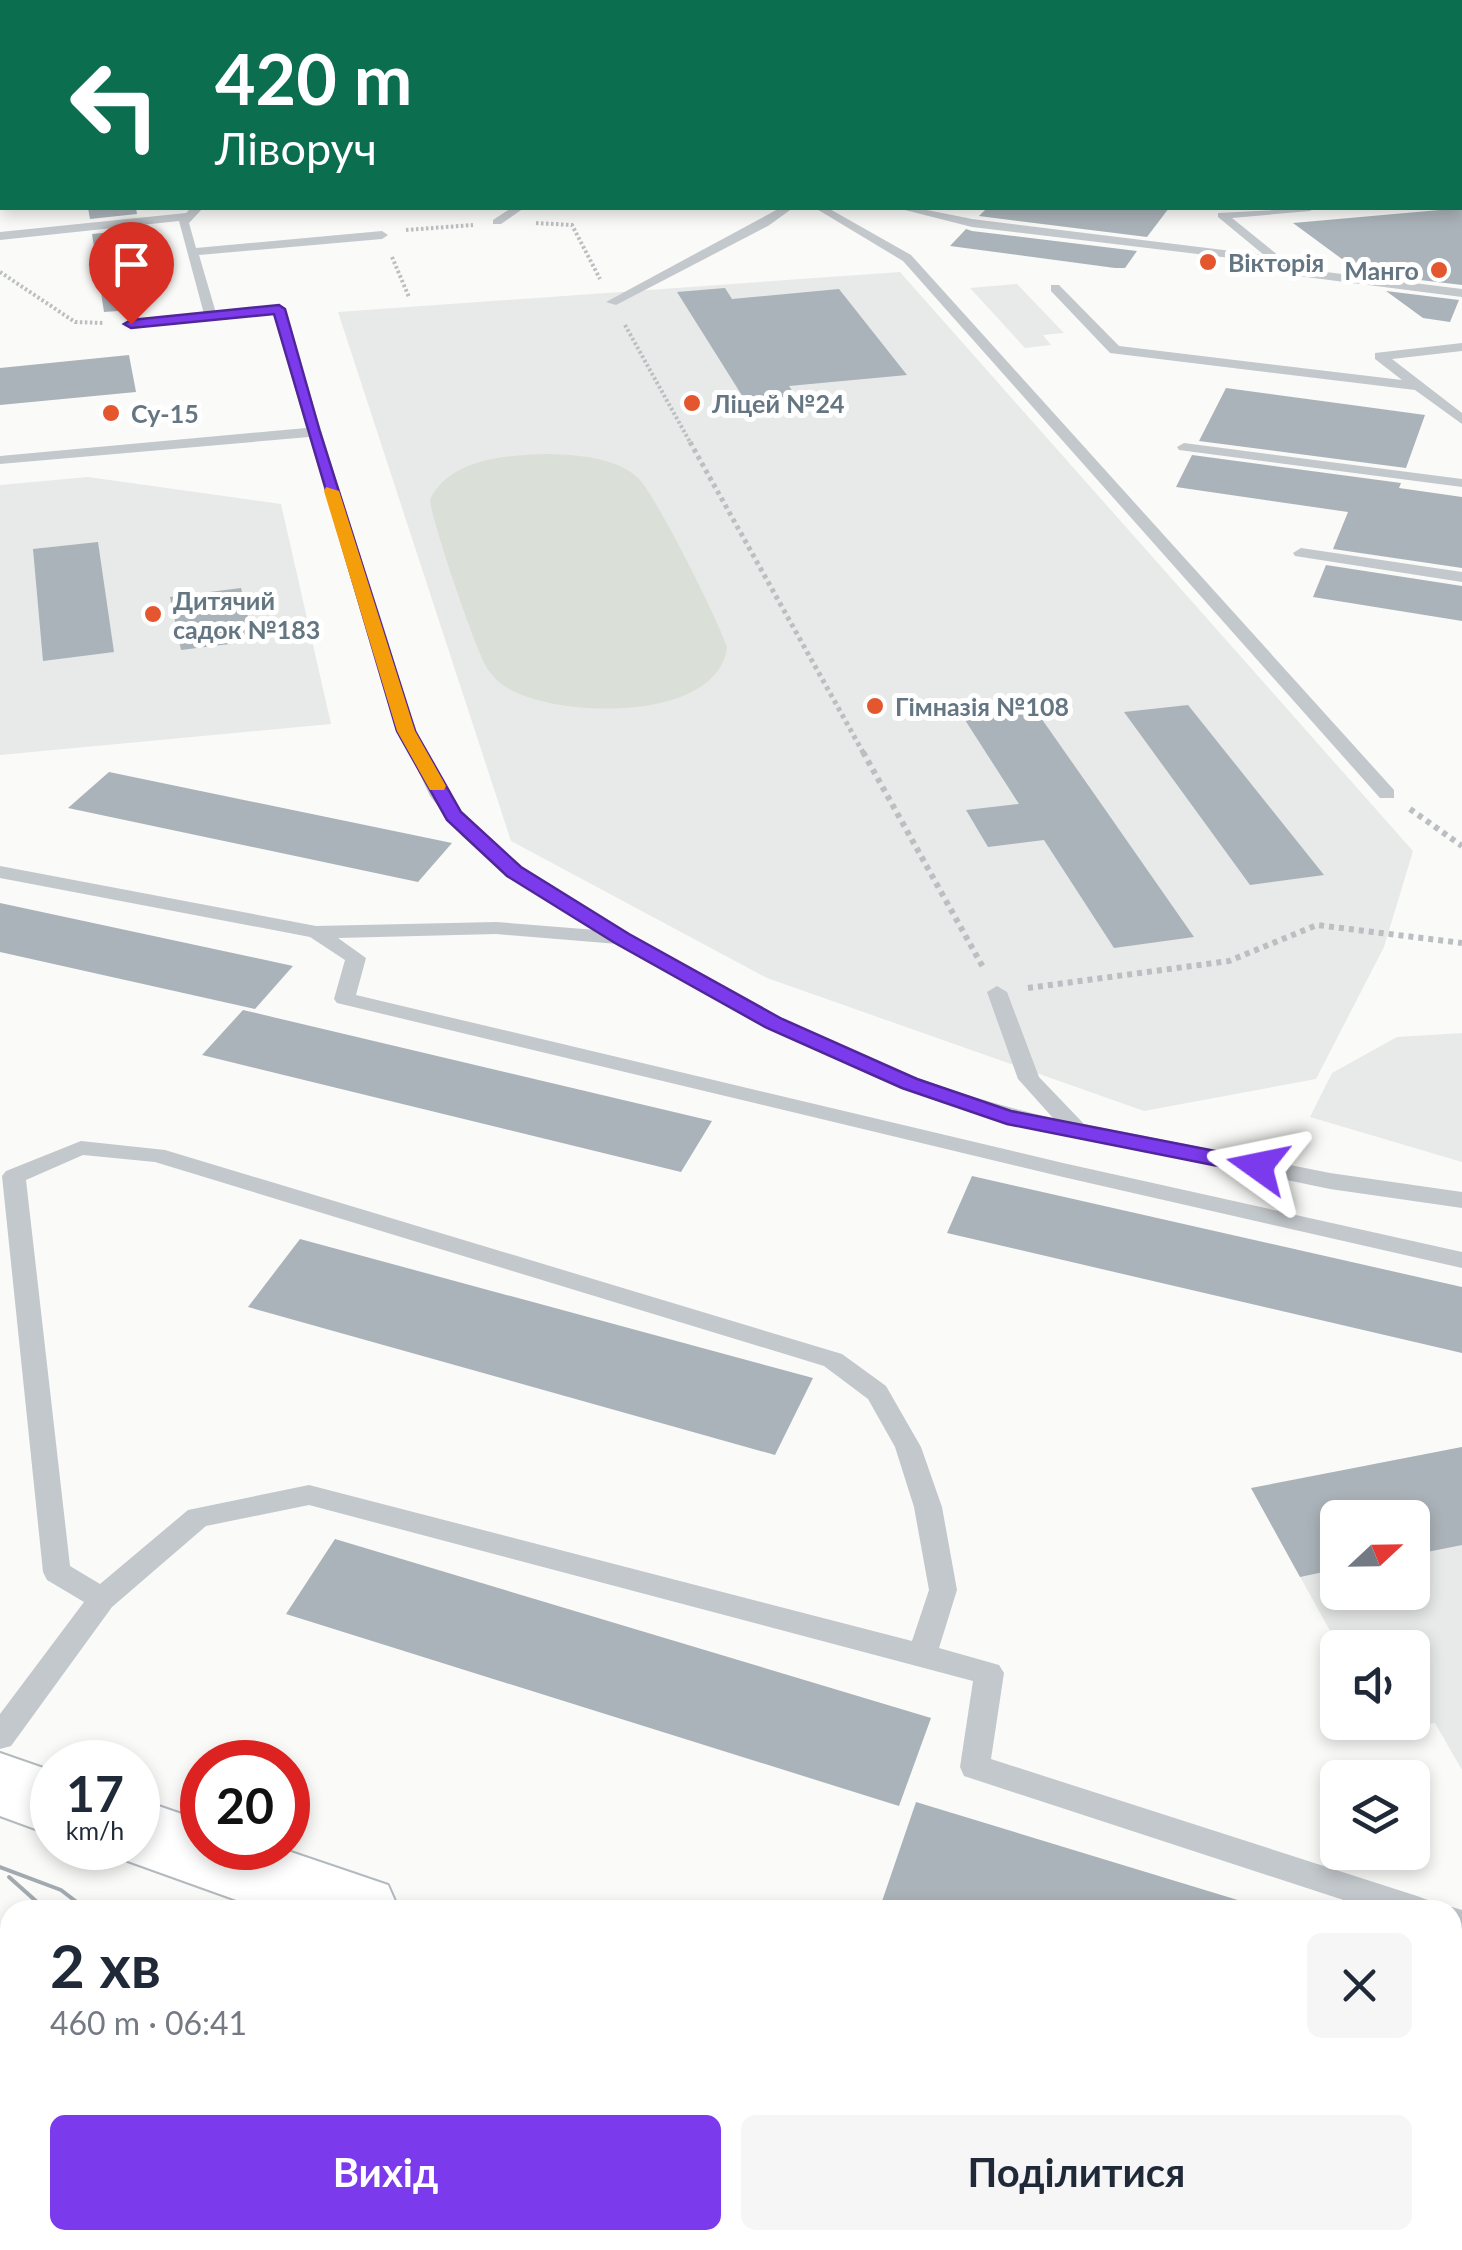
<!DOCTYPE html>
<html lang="uk">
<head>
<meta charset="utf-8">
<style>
  body { margin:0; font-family:Lato,sans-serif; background:#f6f6f7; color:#1f2937; height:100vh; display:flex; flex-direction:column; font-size:38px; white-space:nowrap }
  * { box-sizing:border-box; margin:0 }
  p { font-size:32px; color:#747a83 }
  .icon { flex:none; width:55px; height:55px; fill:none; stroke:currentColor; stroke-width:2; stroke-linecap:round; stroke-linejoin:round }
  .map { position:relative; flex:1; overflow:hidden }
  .panel { position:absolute; left:0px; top:1900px; width:1462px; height:350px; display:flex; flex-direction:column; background:#fff; border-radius:30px 30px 0 0; box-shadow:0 5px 15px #0003 }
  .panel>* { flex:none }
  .hud { position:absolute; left:0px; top:0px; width:1462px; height:210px; box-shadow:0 5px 15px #0003; background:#0b6e4f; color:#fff; overflow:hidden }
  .needle { width:65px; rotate:68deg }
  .fabs { position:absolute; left:1320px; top:1500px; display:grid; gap:20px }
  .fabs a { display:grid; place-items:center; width:110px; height:110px; border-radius:15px; background:#fff; box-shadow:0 5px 15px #0003; font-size:50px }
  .speed { position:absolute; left:30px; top:1740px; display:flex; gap:20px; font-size:50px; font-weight:700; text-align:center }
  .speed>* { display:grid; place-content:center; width:130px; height:130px; border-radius:50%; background:#fff; box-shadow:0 5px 15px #0003; line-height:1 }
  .speed small { font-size:25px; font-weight:400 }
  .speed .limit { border:15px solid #d22; background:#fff; color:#111 }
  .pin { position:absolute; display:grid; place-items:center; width:85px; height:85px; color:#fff; margin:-102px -42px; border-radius:50% 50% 50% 0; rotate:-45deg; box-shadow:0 0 10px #0007 }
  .pin .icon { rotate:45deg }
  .me { position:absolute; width:110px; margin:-55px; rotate:282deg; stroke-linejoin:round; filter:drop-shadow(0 0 8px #0008) }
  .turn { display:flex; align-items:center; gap:35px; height:210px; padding:0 50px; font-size:45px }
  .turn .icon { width:130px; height:130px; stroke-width:2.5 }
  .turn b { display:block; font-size:70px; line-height:85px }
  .round { display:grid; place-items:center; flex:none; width:105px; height:105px; border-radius:15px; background:#f6f6f7 }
  .headline { display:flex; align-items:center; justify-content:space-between; height:170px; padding:0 50px }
  h1 { font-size:60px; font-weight:700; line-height:75px }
  .button { display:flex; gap:20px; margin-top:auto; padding:20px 50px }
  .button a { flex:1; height:115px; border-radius:15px; background:#7c3aed; color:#fff; font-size:40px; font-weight:700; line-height:115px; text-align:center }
  .button a+a { background:#f6f6f7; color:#1f2937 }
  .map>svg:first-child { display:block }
</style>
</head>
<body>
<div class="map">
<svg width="1462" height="2250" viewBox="0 0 1462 2250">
  <rect width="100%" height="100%" fill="#fafaf8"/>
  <g fill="#e8e9e9" fill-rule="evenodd">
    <polygon points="900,272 1413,851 1384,947 1316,1079 1144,1111 767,978 511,841 338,312"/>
    <polygon points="1017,284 1064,333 1043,335 1051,345 1025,348 970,288"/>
    <polygon points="88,477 281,504 331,724 0,755 0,485"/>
    <polygon points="1462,1033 1462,1162 1310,1117 1332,1073 1397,1037"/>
    <path d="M1462 1447V1770L1435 1723 1386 1733 1380 1723 1412 1722V1648L1339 1647 1251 1488 1394 1496 1374 1464ZM1338 1518H1412V1592H1338Z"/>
  </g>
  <g fill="#dadfd7">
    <polygon points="0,0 1319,0 1323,2 2,2 0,132"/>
    <path d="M549 454C578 455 614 457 637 477 654 491 719 622 727 647 718 724 551 719 503 685 497 681 491 674 487 668 475 648 432 522 430 500 449 458 509 455 549 454Z"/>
    <polygon points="192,2240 655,2240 664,2250 187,2250"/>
  </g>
  <g fill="#aab3b9">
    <polygon points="88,208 136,208 137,214 90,219"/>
    <polygon points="987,208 1169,208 1147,237 979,216"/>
    <polygon points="1462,208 1462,285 1361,273 1293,223"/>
    <polygon points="140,229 151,281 142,282 147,309 104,312 92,234"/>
    <polygon points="966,229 972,231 1137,251 1125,268 1115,268 950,246"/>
    <polygon points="725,288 732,299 839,289 907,375 789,386 804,408 753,413 677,292"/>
    <polygon points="1386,291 1459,300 1450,322 1423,318"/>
    <polygon points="129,355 136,392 0,405 0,368"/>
    <polygon points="1226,388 1359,406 1425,415 1406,468 1199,441"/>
    <polygon points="1192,455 1401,483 1399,488 1462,497 1462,568 1333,549 1348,512 1176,487"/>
    <polygon points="98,542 114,652 43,661 33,549"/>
    <polygon points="1326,565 1462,586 1462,621 1313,597"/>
    <polygon points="241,588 254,641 181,650 170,597"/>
    <polygon points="1027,698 1095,795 1194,937 1114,948 1044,840 988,847 966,810 1019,804 956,706"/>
    <polygon points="1188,705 1324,875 1250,885 1124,712"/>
    <polygon points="109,772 452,843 418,882 68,808"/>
    <polygon points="0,903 293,966 255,1009 0,952"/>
    <polygon points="243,1010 712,1121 681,1172 202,1055"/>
    <polygon points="972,1176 1462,1287 1462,1353 947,1233"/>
    <polygon points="300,1239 813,1378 775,1455 248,1307"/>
    <polygon points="1462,1447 1462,1545 1412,1555 1412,1518 1338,1518 1338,1569 1300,1577 1251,1488"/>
    <polygon points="335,1539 931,1718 899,1806 286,1614"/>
    <polygon points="916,1802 1241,1901 1240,1910 879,1910"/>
  </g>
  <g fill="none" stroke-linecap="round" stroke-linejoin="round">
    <defs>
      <g id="secondary">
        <polygon points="1326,0 1352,0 1353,2 1328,2"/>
        <rect x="1460" y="34" width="2" height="14"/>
        <rect x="0" y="133" width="2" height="16"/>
        <polygon points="0,1753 52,1771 52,1835 0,1816"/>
        <polygon points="138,1799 202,1821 202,1848 279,1848 388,1885 399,1910 264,1910 111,1855 108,1848 138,1848"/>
        <polygon points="686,2240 779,2240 783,2250 690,2250"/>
      </g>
    </defs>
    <use href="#secondary" stroke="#b3babf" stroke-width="4"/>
    <g stroke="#bbbfc2" stroke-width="2.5" stroke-dasharray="2.5 2.5" stroke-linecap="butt">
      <polyline points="0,0 2,25"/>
      <polyline points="985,0 1015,2"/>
      <polyline points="1057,0 1088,2"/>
      <polyline points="1294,0 1299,2"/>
      <polyline points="123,2 132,0"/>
      <polyline points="154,2 163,0"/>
      <polyline points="610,2 648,0"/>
    </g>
    <g stroke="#bbbfc2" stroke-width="4" stroke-dasharray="2.5 2.5" stroke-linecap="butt">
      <polyline points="536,223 572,225 600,279"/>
      <polyline points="406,230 473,225"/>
      <polyline points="392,257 409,297"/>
      <polyline points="0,272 75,322 104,323"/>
      <polyline points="625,325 691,444"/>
    </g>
    <polyline stroke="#bbbfc2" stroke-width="5" stroke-dasharray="4 4" stroke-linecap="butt" points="690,442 864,754"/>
    <g stroke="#bbbfc2" stroke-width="6" stroke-dasharray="5 5" stroke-linecap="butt">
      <polyline points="863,752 984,969"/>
      <polyline points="1410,809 1462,846"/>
      <polyline points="1028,988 1229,961 1317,925 1462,943"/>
    </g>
    <g fill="#c3c8cc" fill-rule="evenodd">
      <polygon points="1428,0 1440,0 1442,2 1431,2"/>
      <rect x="1460" y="2" width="2" height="6"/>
      <polygon points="1460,83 1462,83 1460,90"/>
      <polygon points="1460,191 1462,191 1461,197 1460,197"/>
      <rect x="0" y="193" width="2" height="6"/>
      <path d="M191 208H203L189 223 196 248 382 231 388 235 382 239 199 255 216 313 279 305 285 309C316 416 349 522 384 628 402 685 416 747 450 797 487 852 549 885 604 918 745 1004 891 1082 1053 1118L1018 1079 987 992 997 986 1007 992 1039 1077 1084 1124 1330 1173 1462 1192V1208L1330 1189 1012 1123 941 1102 879 1079 758 1024 618 944 496 934 338 938 366 958 356 995 1063 1163 1462 1252V1268L1063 1177 337 1003 334 999 345 960 310 937 0 878V866L316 926 496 922 596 930 494 865 462 836 430 796 399 730 309 437 0 464V456L306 428 274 313 131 328 125 324 131 320 204 314 179 221 0 240V232L186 213Z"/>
      <polygon points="511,208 524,208 501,224 493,224 493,220"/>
      <polygon points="780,208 793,208 768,226 616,305 606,302"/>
      <polygon points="815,208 828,208 911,255 1394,790 1394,798 1380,798 903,261"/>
      <polygon points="897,208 917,208 972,219 1264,255 1218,217 1218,213 1315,208 1310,211 1232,218 1294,268 1462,289 1462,297 1290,275 1273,263 972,227"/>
      <polygon points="1051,285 1059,285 1119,346 1402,380 1375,359 1375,353 1462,343 1462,351 1392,359 1462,413 1462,424 1415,390 1110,353 1051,291"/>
      <polygon points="1184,443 1462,479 1462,487 1179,450 1177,447"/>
      <polygon points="1301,548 1462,572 1462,582 1295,556 1293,553"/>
      <path d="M81 1141 165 1150 842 1354 886 1386 921 1447 942 1507 957 1590 939 1648 999 1665 1004 1673 991 1759 1417 1896 1428 1900 1433 1910H1374L964 1776 960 1767 973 1681 309 1505 206 1526 112 1607 11 1746 0 1749V1714L84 1602 47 1580 43 1572 2 1176 6 1171ZM83 1155 155 1162 824 1366 868 1399 895 1447 914 1507 929 1590 912 1641 309 1485 188 1510 100 1584 70 1566 26 1180Z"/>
      <polygon points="1452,1907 1462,1910 1462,1938 1452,1935 1452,1910 1443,1910"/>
    </g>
    <polygon fill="#c3c8cc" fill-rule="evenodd" points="1460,61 1462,62 1462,75 1460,74"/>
    <use href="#secondary" fill="#fff" fill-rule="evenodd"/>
    <g stroke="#a2aab0" stroke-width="4">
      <polyline points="0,1867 61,1890 87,1910"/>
      <polyline points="9,1877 46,1910"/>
      <polyline points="23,2250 29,2240"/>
      <polyline points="74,2250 80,2240"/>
    </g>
  </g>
  <polygon fill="#7c3aed" stroke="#51269a" stroke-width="2.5" points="279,305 285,309 320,432 415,731 461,812 521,867 629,934 782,1019 917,1079 1011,1111 1266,1161 1270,1166 1266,1172 1258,1174 1007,1124 902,1088 767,1028 615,943 507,876 447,820 397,731 274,314 131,328 124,324 131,320"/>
  <polygon fill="#f59e0b" points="326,487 339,491 415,731 446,786 444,790 430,790 397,731 324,491"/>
  <g fill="#e4572e" stroke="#fff" stroke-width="4">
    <circle cx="1208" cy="262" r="10"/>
    <circle cx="1439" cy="270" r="10"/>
    <circle cx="692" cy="403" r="10"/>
    <circle cx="111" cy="413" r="10"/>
    <circle cx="153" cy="614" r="10"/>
    <circle cx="875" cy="706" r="10"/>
  </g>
  <g text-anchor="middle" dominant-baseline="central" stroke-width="10" stroke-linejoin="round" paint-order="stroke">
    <g font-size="25" font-weight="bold" fill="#657683" stroke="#fff" text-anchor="start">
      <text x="1228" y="262">Вікторія</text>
      <text x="1419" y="270" text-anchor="end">Манго</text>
      <text x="712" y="403">Ліцей №24</text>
      <text x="131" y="413">Су-15</text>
      <text x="173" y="600">Дитячий<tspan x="173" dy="29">садок №183</tspan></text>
      <text x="895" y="706">Гімназія №108</text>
    </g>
  </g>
</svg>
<div class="fabs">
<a><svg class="needle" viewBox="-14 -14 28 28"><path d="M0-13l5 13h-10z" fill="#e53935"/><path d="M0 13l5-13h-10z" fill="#747a83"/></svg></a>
<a><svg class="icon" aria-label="sound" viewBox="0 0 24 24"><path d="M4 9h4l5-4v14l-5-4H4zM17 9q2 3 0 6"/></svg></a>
<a><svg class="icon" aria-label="layers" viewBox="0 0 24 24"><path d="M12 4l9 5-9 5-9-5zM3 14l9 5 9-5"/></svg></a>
</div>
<div class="speed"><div>17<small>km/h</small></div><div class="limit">20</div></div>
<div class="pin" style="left:131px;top:324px;background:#d93025"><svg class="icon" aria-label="arrive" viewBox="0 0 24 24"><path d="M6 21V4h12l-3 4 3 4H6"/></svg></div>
<svg class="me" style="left:1258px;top:1166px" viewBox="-20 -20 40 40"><path d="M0-17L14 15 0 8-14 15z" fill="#7c3aed" stroke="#fff" stroke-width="4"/></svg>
<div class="hud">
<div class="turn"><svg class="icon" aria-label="left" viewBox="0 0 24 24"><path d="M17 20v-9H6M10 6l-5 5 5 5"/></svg><div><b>420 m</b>Ліворуч</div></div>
</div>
<section class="panel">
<div class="headline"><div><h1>2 хв</h1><p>460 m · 06:41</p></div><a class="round"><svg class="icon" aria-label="close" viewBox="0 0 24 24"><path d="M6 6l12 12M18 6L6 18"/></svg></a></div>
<div class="button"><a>Вихід</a><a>Поділитися</a></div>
</section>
</div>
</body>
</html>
